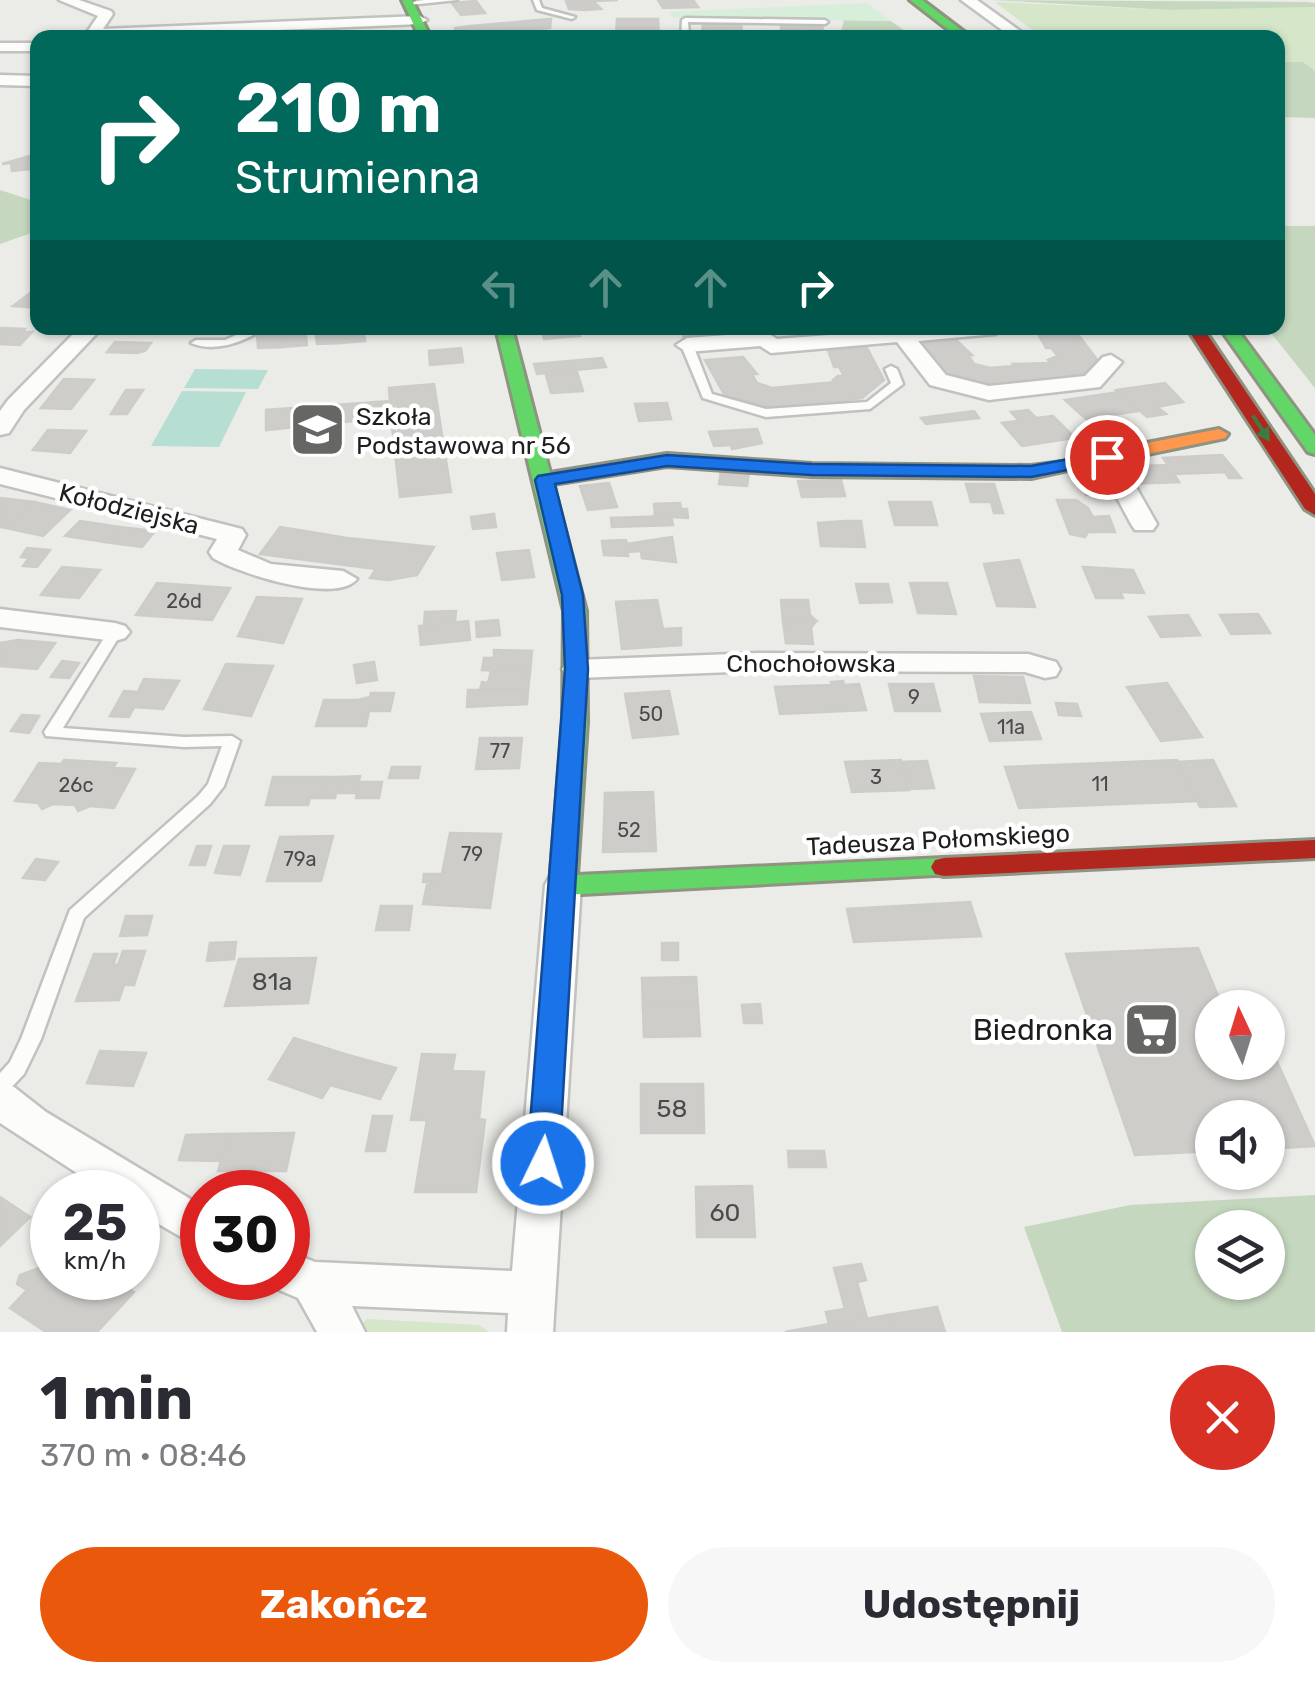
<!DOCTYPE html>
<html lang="pl">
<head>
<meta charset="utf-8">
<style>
  body { margin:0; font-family:Rubik,sans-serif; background:#f7f7f7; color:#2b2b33; height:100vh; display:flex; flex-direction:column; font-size:38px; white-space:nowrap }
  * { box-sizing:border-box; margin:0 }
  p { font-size:32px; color:#7c7c81 }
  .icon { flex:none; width:55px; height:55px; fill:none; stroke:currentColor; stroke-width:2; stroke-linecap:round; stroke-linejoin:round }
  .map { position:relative; height:1332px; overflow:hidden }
  .drawer { display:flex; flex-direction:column; background:#fff; flex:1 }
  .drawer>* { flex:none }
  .hud { position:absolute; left:30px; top:30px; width:1255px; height:305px; border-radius:20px; box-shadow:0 2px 8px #0004; background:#00695c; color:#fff; overflow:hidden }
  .needle { width:65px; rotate:356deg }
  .fabs { position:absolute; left:1195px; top:990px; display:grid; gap:20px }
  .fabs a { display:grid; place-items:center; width:90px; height:90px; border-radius:50%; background:#fff; box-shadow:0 2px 8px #0004; font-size:50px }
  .speed { position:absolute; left:30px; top:1170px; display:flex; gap:20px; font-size:50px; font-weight:700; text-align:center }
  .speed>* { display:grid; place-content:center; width:130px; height:130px; border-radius:50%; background:#fff; box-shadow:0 2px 8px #0004; line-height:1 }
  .speed small { font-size:25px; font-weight:400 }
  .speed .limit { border:15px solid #d22; background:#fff; color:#111 }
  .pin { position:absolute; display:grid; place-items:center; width:85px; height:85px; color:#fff; margin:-42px; border:5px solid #fff; border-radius:50%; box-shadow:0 2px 10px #0007 }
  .me { position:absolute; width:110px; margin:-55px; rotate:4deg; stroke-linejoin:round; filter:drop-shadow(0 0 8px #0008) }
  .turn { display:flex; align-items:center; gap:35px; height:210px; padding:0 40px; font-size:45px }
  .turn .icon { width:130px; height:130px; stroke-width:2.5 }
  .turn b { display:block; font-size:70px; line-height:85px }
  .lanes { display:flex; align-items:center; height:95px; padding:0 40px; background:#0003; justify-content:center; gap:50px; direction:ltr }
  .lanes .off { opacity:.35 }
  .round { display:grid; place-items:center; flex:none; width:105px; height:105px; border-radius:52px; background:#f7f7f7 }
  .headline { display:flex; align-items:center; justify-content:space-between; height:170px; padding:0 40px }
  h1 { font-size:60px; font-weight:700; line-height:75px }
  .action { display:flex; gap:20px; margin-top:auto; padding:20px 40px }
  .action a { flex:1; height:115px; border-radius:60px; background:#ea580c; color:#fff; font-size:40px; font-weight:700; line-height:115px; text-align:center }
  .action a+a { background:#f7f7f7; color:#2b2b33 }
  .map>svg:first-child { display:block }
</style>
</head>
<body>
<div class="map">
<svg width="1315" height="1332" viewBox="0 0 1315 1332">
  <rect width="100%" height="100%" fill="#ebebe7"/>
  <g fill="#d5e6c9">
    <polygon points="995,2 1169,10 1315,7 1315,71 1303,62 1278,62 1278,38 1050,37 1031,29"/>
    <polygon points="366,1319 479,1325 489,1332 367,1332 362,1325"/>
  </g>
  <g fill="#c5d8bf" fill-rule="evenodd">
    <polygon points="992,0 1305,2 1315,3 1315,7 1169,10"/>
    <polygon points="844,20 891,21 913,37 840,37"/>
    <polygon points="1278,62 1303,62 1315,71 1315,118 1278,117"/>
    <polygon points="0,190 37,202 37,231 0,244"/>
    <polygon points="1278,226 1315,226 1315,388 1267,328 1278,328"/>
    <path d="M1315 1195V1332H1062L1024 1227 1130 1205ZM1212 1228H1268V1282H1212Z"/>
  </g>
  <polygon fill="#d7efda" points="867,3 891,21 672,18 670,12"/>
  <g fill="#b7ded2">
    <polygon points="195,369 268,370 258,389 184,388"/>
    <polygon points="182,391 246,392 219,447 151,446"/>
  </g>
  <g fill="#cecdca" stroke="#ceccc9" stroke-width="2.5">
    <polygon points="618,0 593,1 601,9 584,10 569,9 566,1"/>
    <polygon points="658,0 693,0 698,7 663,8"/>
    <polygon points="476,1 485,13 461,15 452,3"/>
    <polygon points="551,19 550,28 456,34 455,28 471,26"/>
    <polygon points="617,19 658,19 659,38 616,38"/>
    <polygon points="699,23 741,23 742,32 702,33 703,23"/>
    <polygon points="781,24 826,24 826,25 822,24 823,33 814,32 781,31"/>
    <polygon points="33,155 37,158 26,160 36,161 38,167 31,169 12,171 11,163 2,164"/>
    <polygon points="38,287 37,308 13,306"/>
    <polygon points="0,328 25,329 23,332 32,332 20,345 0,344"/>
    <polygon points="305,328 307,345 283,347 282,330"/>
    <polygon points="315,328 339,328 341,343 317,344"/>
    <polygon points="339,328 363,328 365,341 341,343"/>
    <polygon points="541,328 577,328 580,336 544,339"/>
    <polygon points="680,328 719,328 723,334 684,338"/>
    <polygon points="1073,328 1098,361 1081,378 987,387 945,375 918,342 955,339 972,355 968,355 974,364 990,368 1015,366 1013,364 1051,363 1048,360 1058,356 1051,348 1046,348 1037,332"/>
    <polygon points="282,329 283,347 258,348 257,334"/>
    <polygon points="115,342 151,343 145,351 137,353 107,352"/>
    <polygon points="866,346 884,380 862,398 789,407 764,407 724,394 705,360 743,357 757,374 752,374 757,383 772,388 836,382 833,380 838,376 844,376 839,367 834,367 828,350"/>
    <polygon points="461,348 463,362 430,365 429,351"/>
    <polygon points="602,358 606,367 537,374 534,364"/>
    <polygon points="577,372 583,391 551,393 546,375"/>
    <polygon points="64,379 94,380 71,409 41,408"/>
    <polygon points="1165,383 1183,402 1157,407 1166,414 1147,417 1116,390"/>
    <polygon points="434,384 451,492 400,497 391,417 266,430 266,410 390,401 389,388"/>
    <polygon points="126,390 143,390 127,414 111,414"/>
    <polygon points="1118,392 1139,411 1086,419 1065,400"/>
    <polygon points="667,403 671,419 639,421 635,404"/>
    <polygon points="1028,410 1036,418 1053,416 1075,438 1022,446 1002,423 1019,421 1011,412"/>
    <polygon points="974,411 979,418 926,424 921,418"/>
    <polygon points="757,429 762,443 732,449 731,445 714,446 709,432"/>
    <polygon points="48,430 86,431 70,453 33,450"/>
    <polygon points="1222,455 1241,478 1229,478 1225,472 1174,474 1179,482 1126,484 1116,467 1168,465 1163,458"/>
    <polygon points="1101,470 1115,493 1086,495 1073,471"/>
    <polygon points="721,471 749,472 747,486 719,484"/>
    <polygon points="841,480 845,496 802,497 798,481"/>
    <polygon points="609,483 617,507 588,510 580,486"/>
    <polygon points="966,484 994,484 1003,513 994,513 991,502 971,502"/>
    <polygon points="0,498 34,502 6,528 0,527"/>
    <polygon points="1057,500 1076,500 1088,508 1093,517 1109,516 1115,532 1088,532 1085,537 1070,534"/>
    <polygon points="34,502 70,510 43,536 6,528"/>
    <polygon points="889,502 931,502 937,525 895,525"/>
    <polygon points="680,503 681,509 687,509 688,518 655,516 654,504"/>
    <polygon points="494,514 496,527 473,529 471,517"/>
    <polygon points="671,516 673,525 612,527 611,518"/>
    <polygon points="80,521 119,527 105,542 65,536"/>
    <polygon points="846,521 861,521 865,547 821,546 818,523"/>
    <polygon points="119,527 155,531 142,547 105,542"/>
    <polygon points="280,527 347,538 434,547 417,575 388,580 370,578 376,569 260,554"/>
    <polygon points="672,537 676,562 642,558 641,551 627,552 628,556 604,555 602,541 626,540 627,544"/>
    <polygon points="27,548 50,550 37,567 23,566 29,558 21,557"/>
    <polygon points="529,550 534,577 502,580 497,553"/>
    <polygon points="1019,560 1035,607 997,606 984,564"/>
    <polygon points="62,567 100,570 79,598 41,595"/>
    <polygon points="1083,567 1133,570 1144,593 1120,592 1123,598 1096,598"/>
    <polygon points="157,583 230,588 212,620 136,615"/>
    <polygon points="910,583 947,583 956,614 918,613"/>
    <polygon points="856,584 888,584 892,602 860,603"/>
    <polygon points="257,597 302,599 283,643 238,636"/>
    <polygon points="657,600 663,629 681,628 681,645 622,649 616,602"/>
    <polygon points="781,600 808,600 810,615 816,621 783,621"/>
    <polygon points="456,611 455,622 424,626 425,612"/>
    <polygon points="1258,614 1270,633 1231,634 1220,615"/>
    <polygon points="1188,615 1200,635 1161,637 1149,617"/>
    <polygon points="498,620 500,635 477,637 476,622"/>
    <polygon points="468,621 470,640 421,645 419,626"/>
    <polygon points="783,621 816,621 811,628 813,644 786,643"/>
    <polygon points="18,640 55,643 37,669 0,666 0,643"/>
    <polygon points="494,650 532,651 530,672 482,670 484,658 494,658"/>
    <polygon points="62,661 79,663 69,678 51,677"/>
    <polygon points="374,662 377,680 357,683 354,665"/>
    <polygon points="226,664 273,666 251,716 204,709"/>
    <polygon points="491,671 530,672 528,690 480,690 482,682 488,683"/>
    <polygon points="974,676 1023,677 1030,703 980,702"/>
    <polygon points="144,679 179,681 163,709 134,707 129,717 110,716 124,691 138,692"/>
    <polygon points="843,681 844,685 859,684 866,710 780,714 775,687 832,685 831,682"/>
    <polygon points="1167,683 1202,737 1161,741 1127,687"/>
    <polygon points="889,684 933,684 940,711 895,711"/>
    <polygon points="468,690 528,690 527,704 467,707"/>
    <polygon points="669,691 678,734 633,738 625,694"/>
    <polygon points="371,693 394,693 390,711 369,711 366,726 316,726 324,700 358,700 370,697"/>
    <polygon points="1056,703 1077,704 1081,716 1059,715"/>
    <polygon points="1031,712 1041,739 990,741 981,714"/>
    <polygon points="22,715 39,716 29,733 11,731"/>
    <polygon points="480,738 522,738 519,768 476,769"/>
    <polygon points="64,760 116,763 113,768 135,769 114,808 90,806 78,811 75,805 53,804 42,809 38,803 15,801 39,763 61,764"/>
    <polygon points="901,760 909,790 852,792 845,762"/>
    <polygon points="1177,760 1197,801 1019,808 1005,767"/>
    <polygon points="1213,760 1236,806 1200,807 1178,762"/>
    <polygon points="927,761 934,788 909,789 902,762"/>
    <polygon points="392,767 420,767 418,778 389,778"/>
    <polygon points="360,776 356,793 336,793 340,777"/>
    <polygon points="273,777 325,777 320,798 310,798 308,805 266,805"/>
    <polygon points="325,777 340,777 335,798 320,798"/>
    <polygon points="359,782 382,782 379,798 356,798"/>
    <polygon points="653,792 656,851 603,852 605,793"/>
    <polygon points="450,833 501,834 490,908 423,904 427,885 441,882 423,882 424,874 442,874"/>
    <polygon points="333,836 321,881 267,881 280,837"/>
    <polygon points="197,846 211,846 205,865 190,865"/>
    <polygon points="224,846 249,846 240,875 215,873"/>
    <polygon points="36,859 58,862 45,880 23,878"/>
    <polygon points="970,902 981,936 854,942 847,909"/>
    <polygon points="381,906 412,906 409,930 376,930"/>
    <polygon points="126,916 152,916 147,935 120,936"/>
    <polygon points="236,942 234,959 207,961 210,943"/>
    <rect x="662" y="943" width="16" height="17"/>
    <polygon points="1198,948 1223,1008 1212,1008 1212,1062 1268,1062 1268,1053 1273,1053 1315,1146 1268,1149 1268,1118 1212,1118 1212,1151 1135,1155 1066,954"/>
    <polygon points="123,951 145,951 134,985 124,985 119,1000 76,1001 94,954 117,954 113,965 118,965"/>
    <polygon points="316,958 308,1003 225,1006 239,959"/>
    <polygon points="696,977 698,1006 643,1008 642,978"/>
    <polygon points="760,1004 762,1023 744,1023 742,1005"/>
    <polygon points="698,1006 700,1036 644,1037 643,1008"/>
    <polygon points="294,1038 348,1055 396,1068 380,1099 330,1085 322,1098 269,1079"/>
    <polygon points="100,1051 146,1053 133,1086 87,1083"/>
    <polygon points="422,1054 455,1055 452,1071 484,1072 479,1119 485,1120 476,1192 415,1192 427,1120 411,1120"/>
    <polygon points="641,1084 703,1084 704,1133 641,1133"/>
    <polygon points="373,1116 392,1116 385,1151 366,1151"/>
    <polygon points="294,1133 286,1171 218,1171 229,1134"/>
    <polygon points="218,1134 229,1134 221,1161 179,1160 186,1135"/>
    <polygon points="788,1151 824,1151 826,1167 789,1167"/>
    <polygon points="752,1186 755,1237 697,1237 696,1187"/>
    <polygon points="0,1197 30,1217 0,1246"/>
    <polygon points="52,1254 52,1278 112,1278 134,1292 97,1332 46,1332 10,1308 27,1290 17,1284 20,1275 39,1268"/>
    <polygon points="861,1264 866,1280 857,1282 867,1318 829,1324 826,1312 845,1309 834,1268"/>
    <polygon points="937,1307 945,1332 893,1332 888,1315"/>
    <polygon points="888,1315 893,1332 844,1332 842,1323"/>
    <polygon points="842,1323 844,1332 785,1332 829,1324"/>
  </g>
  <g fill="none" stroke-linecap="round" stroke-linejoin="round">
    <defs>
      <g id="lane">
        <polygon points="424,0 457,0 409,5 406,3"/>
        <polygon points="533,0 539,0 542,8 575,17 572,19 537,10"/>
        <polygon points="685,18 825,20 828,22 825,24 688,22 689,34 819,33 823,35 819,37 681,38 682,20"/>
        <path d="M252 328H265C244 342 215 353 191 343L196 340H225Z"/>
        <polygon points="687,342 693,345 712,394 766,409 867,402 891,383 885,369 891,366 897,369 903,384 870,409 766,417 703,398 681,345"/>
        <polygon points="115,628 122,632 63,728 184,737 232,736 240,741 224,786 210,804 84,918 41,1039 24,1074 7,1092 0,1094 0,1073 10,1062 21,1039 70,910 198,796 208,784 222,746 184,747 46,736 44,732 108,632"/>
      </g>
      <g id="street">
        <polygon points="59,0 79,0 111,11 113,14 103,29 420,16 427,20 420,24 83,38 98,16"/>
        <polygon points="961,0 977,0 1030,38 1013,38"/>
        <rect x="0" y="43" width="38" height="8"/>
        <polygon points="0,75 38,76 38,86 0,85"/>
        <polygon points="79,328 102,328 24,410 9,433 0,435 0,411 8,400"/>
        <polygon points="920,328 1005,328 995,334 918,341 946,375 989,386 1085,376 1103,357 1111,355 1122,362 1100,387 989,400 930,385 897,342 771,353 760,346 687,352 676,345 687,338 766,332 777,339"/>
        <polygon points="1107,450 1119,457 1157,524 1153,530 1135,530 1131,524 1095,457"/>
        <path d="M0 468 242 529 246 535 238 550 271 564 343 571 357 579C336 605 238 573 213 558L209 552 217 539 0 484Z"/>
        <polygon points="0,609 115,623 125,626 130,632 125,638 115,641 0,627"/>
        <polygon points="758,653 1028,654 1056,662 1060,669 1056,676 1045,678 1025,672 758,671 577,678 566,676 562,669 566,662 577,660"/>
        <polygon points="563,872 576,876 581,885 553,1332 507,1332 508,1313 352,1306 365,1332 317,1332 298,1298 272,1287 268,1278 288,1278 288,1251 315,1262 512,1271 545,885 550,876"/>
        <polygon points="0,1082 14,1087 46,1112 202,1206 202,1249 138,1212 138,1192 106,1192 0,1123"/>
      </g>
      <g id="fast">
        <polygon points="402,0 412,0 431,38 420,38"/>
        <polygon points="910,0 922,0 972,38 959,38"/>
        <polygon points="496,328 512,328 550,473 667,454 812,464 1031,466 1077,460 1077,468 1031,478 812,476 667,466 553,484 586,611 587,722 577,875 944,858 953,860 957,867 953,874 563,895 554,892 550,885 563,722 564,611"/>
        <polygon points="1220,328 1236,328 1315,435 1315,454 1308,452"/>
      </g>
      <polygon id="slow" points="1219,429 1228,434 1225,438 1070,470 1061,464 1070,458"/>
      <g id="jam">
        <polygon points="1187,328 1203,328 1315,494 1315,515 1305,509"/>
        <polygon points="1315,840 1315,858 944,876 935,874 931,867 935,860 944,858"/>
      </g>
    </defs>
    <use href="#lane" stroke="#c1c1bf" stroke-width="5"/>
    <use href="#street" stroke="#c1c1bf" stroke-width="5"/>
    <use href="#fast" stroke="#8f9381" stroke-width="6"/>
    <use href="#slow" stroke="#8f9381" stroke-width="6"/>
    <use href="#jam" stroke="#8f9381" stroke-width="6"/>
    <use href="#lane" fill="#fcfcfb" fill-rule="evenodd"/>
    <use href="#street" fill="#fcfcfb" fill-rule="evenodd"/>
    <use href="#fast" fill="#63d668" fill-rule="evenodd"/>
    <use href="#slow" fill="#ff974d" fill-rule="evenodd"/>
    <use href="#jam" fill="#b3261e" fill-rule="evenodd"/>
  </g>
  <defs><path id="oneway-solid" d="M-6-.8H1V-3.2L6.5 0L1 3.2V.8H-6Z" transform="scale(2.5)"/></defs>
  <use fill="#407a43" href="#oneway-solid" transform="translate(1261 428) rotate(57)"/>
  <polygon fill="#1a73e8" stroke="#114b97" stroke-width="2.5" points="1107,452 1114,453 1114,461 1031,477 812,475 667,466 555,484 583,595 588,669 559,1163 555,1173 543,1177 532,1173 527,1163 565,669 562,595 535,480 538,476 667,455 812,464 1031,466"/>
  <defs>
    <symbol id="school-square" viewBox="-11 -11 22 22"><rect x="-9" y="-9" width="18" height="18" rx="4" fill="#666664" stroke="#fff"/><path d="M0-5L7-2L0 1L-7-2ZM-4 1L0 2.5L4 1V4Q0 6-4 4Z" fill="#fff"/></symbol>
    <symbol id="supermarket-square" viewBox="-11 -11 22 22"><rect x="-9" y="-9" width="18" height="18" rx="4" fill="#666664" stroke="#fff"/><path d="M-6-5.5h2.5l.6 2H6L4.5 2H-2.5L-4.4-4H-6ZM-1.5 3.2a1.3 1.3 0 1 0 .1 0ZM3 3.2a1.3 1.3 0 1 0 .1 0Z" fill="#fff"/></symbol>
  </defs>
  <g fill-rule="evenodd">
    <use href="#school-square" x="286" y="398" width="63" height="63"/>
    <use href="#supermarket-square" x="1120" y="998" width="63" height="63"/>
  </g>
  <g text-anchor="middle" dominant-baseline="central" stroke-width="9" stroke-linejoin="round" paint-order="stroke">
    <g font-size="20" fill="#4a4a49">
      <text x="184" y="601">26d</text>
      <text x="914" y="697">9</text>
      <text x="651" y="714">50</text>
      <text x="1011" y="727">11a</text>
      <text x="500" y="751">77</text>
      <text x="876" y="777">3</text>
      <text x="1100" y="784">11</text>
      <text x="76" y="785">26c</text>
      <text x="629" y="830">52</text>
      <text x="472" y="854">79</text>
      <text x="300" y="859">79a</text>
    </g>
    <g font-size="25" fill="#1e1e1e" stroke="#fff" text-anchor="start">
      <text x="356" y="416">Szkoła<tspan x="356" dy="29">Podstawowa nr 56</tspan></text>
    </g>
    <g font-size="25" fill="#1e1e1e" stroke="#fff">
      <text transform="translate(129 509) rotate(14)">Kołodziejska</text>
      <text x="811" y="663">Chochołowska</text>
      <text transform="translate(938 840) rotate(-3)">Tadeusza Połomskiego</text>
    </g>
    <g font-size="25" fill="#4a4a49">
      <text x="272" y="981">81a</text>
      <text x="672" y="1108">58</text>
      <text x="725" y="1212">60</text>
    </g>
    <g font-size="30" fill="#1e1e1e" stroke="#fff" text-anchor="end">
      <text x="1113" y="1030">Biedronka</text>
    </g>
  </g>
</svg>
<div class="fabs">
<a><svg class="needle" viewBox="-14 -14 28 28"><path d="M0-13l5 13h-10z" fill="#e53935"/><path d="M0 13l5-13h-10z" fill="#7c7c81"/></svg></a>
<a><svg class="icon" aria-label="sound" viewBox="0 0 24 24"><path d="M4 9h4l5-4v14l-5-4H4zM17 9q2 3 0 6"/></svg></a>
<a><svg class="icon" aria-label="layers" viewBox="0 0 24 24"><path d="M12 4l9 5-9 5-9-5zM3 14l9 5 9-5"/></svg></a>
</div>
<div class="speed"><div>25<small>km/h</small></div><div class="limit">30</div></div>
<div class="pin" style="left:1107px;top:457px;background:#d93025"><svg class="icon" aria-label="arrive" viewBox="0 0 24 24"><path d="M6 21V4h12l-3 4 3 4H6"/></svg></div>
<svg class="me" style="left:543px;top:1163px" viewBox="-20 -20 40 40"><circle r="17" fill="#1a73e8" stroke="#fff" stroke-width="3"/><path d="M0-11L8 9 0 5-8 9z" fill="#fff"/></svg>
<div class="hud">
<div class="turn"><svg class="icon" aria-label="right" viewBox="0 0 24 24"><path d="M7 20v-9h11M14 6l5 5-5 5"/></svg><div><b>210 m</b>Strumienna</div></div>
<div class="lanes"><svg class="icon off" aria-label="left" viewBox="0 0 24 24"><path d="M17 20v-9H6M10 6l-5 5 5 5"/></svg><svg class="icon off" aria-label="ahead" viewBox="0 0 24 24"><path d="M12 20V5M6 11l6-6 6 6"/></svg><svg class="icon off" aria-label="ahead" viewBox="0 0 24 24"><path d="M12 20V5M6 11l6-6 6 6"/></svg><svg class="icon" aria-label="right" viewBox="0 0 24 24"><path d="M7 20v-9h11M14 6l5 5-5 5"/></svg></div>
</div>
</div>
<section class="drawer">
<div class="headline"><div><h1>1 min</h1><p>370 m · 08:46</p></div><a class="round" style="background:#d93025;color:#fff"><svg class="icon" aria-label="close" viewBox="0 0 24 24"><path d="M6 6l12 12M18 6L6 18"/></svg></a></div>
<div class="action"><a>Zakończ</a><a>Udostępnij</a></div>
</section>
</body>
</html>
